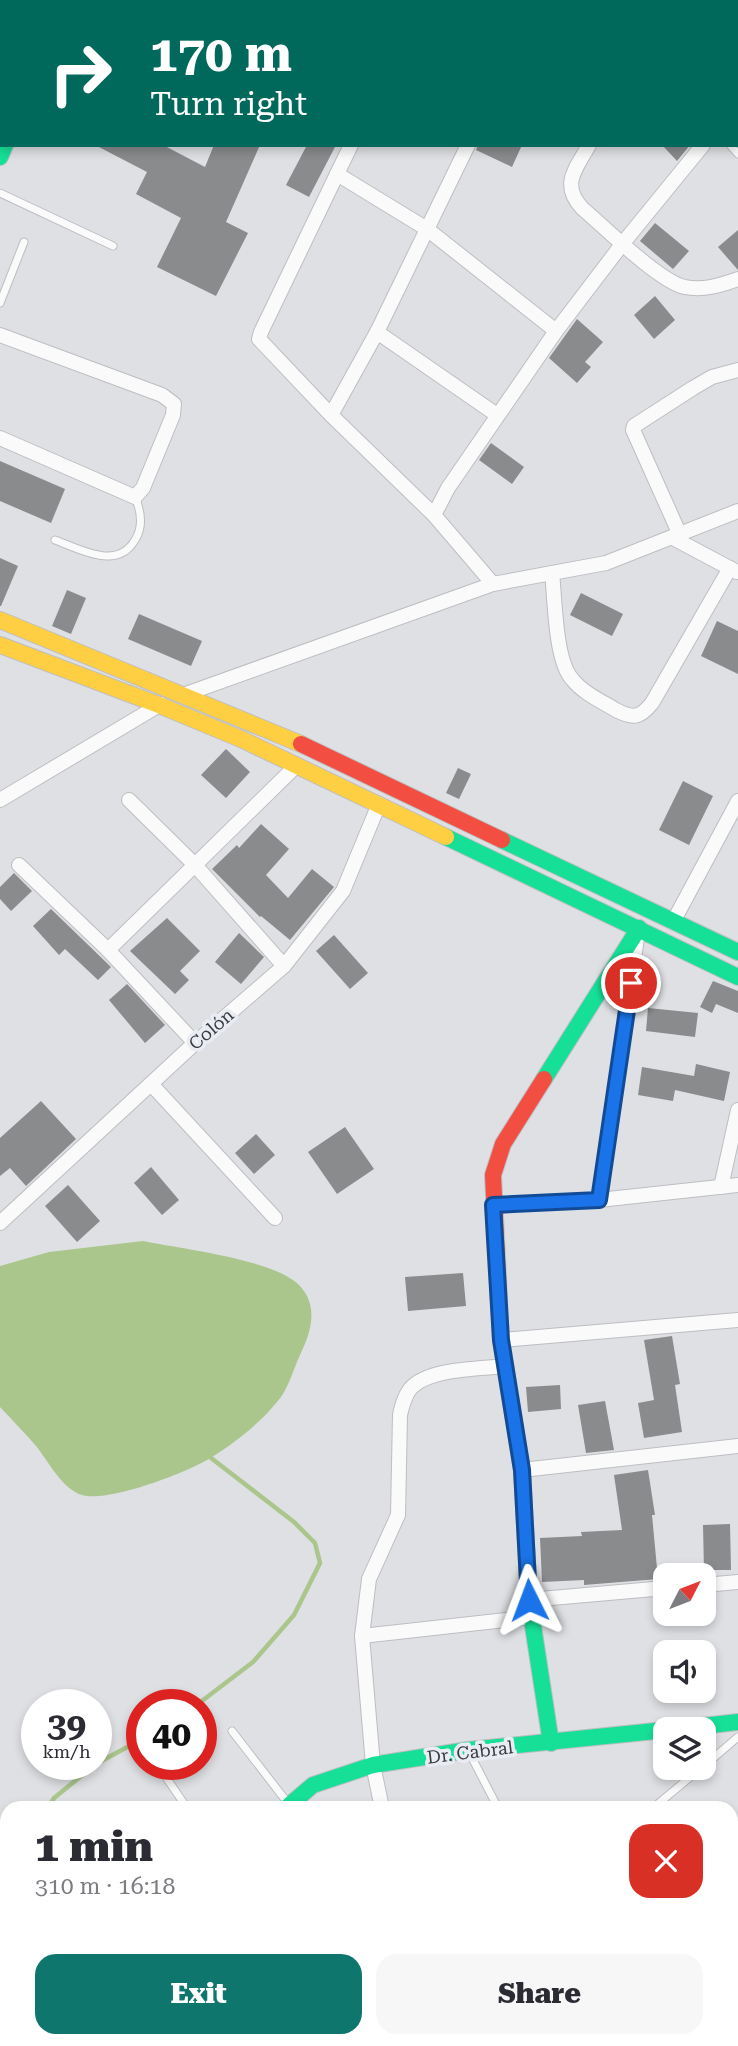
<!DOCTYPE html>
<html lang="en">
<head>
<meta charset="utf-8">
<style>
  body { margin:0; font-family:"Roboto Serif",serif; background:#f7f7f7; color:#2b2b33; height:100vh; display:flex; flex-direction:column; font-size:26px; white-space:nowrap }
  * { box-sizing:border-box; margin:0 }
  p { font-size:23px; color:#7c7c81 }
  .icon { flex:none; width:38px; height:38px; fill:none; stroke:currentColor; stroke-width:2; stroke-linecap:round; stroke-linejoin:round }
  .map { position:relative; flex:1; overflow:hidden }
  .side { position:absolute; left:0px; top:1801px; width:738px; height:247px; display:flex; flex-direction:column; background:#fff; border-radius:21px 21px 0 0; box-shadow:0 4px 10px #0003 }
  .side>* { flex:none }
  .top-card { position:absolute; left:0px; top:0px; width:738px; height:147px; box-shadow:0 4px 10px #0003; background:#00695c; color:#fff; overflow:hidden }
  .needle { width:46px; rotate:48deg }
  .tools { position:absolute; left:653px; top:1563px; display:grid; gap:14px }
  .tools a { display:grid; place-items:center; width:63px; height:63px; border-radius:14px; background:#fff; box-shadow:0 4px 10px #0003; font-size:35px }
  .speed { position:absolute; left:21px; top:1689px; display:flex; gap:14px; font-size:35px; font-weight:700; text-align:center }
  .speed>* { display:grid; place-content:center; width:91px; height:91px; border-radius:50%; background:#fff; box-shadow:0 4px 10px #0003; line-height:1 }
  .speed small { font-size:18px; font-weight:400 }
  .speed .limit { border:10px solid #d22; background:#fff; color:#111 }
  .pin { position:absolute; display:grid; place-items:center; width:60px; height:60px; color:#fff; margin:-30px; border:4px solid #fff; border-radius:50%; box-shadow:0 2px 7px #0007 }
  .me { position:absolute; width:77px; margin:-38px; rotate:357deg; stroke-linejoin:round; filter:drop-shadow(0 0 5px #0008) }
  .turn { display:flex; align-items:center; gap:24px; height:147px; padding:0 35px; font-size:32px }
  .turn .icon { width:91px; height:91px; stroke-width:2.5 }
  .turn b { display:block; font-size:49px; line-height:60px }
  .round { display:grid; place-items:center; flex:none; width:74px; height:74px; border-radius:21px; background:#f7f7f7 }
  .headline { display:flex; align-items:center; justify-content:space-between; height:119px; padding:0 35px }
  h1 { font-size:42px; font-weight:800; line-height:52px }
  .cta { display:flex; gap:14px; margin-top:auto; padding:14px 35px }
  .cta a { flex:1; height:80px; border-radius:21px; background:#0f766e; color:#fff; font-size:28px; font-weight:800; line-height:80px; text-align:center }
  .cta a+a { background:#f7f7f7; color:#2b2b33 }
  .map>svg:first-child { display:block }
</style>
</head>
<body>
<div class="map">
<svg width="738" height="2046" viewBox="0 0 738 2046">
  <rect width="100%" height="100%" fill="#dee0e3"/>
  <polygon fill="#bac9ae" points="738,1845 738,2029 732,2024 732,1849"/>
  <path fill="#abc68d" d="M143 1241C180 1249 275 1259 300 1286 319 1307 311 1332 300 1355 293 1370 288 1390 277 1402 260 1423 235 1443 212 1457 189 1472 108 1503 82 1495 62 1489 49 1462 36 1446 24 1432 12 1420 0 1407V1266L49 1252Z"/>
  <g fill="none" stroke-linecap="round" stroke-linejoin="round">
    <g stroke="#abc68d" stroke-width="4.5">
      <polyline points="198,1704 253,1662 294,1615 320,1563 315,1543 294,1522 211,1458"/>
      <polyline points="96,1764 142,1739"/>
      <polyline points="48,1808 54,1798 96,1764"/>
      <polyline points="6,1920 4,1966 7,1979"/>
    </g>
  </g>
  <g fill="#898b8d">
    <polygon points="95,145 163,145 205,167 214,145 260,145 226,222 248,233 216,296 157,267 181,218 136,194 147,172"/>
    <polygon points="307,145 336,145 309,197 286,185"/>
    <polygon points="478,145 522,145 512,167 476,150"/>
    <polygon points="662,145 690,145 677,161"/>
    <polygon points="655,223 689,251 673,269 640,241"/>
    <polygon points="738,230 738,270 718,247"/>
    <polygon points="655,296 675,320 654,339 634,315"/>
    <polygon points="577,319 603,342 585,362 591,367 577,383 549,358"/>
    <polygon points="491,443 524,467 512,484 479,460"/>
    <polygon points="0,461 65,489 51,523 0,501"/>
    <polygon points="0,558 18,566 1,606 0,606"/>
    <polygon points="67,590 86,598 71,634 52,626"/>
    <polygon points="581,593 623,614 612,636 570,615"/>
    <polygon points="139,614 202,641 191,666 128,639"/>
    <polygon points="717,621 738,631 738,674 701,656"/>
    <polygon points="226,749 250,772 226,798 201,775"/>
    <polygon points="458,768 471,774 459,799 446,793"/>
    <polygon points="683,781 713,796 689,845 659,830"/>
    <polygon points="261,824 289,849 266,875 288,898 312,869 334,887 290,940 261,916 260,917 212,869 237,845 239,848"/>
    <polygon points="14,873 32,891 11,911 0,899 0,887"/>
    <polygon points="51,909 111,967 98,980 65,949 59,955 33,926"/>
    <polygon points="167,918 200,951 180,971 189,980 175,994 130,951"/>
    <polygon points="239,933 264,957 241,984 215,962"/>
    <polygon points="334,935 368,973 350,989 316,951"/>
    <polygon points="713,981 738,991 738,1013 716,1004 712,1013 700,1007"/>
    <polygon points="127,984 165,1025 145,1043 109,1000"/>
    <polygon points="648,1008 698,1013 695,1037 646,1031"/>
    <polygon points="696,1064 730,1072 724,1101 675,1090 673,1101 638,1095 642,1067 694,1076"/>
    <polygon points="41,1101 76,1139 26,1186 10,1168 0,1176 0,1138"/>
    <polygon points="345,1127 374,1169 337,1194 308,1152"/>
    <polygon points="256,1134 275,1155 254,1174 235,1153"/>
    <polygon points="151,1167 179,1200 162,1215 134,1183"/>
    <polygon points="68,1185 100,1221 77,1242 45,1206"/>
    <polygon points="463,1273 466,1306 408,1311 405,1277"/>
    <polygon points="672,1336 680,1384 675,1385 682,1432 644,1438 638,1403 654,1400 644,1340"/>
    <polygon points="560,1385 561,1409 528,1412 526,1387"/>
    <polygon points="605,1401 614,1450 586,1453 578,1405"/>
    <polygon points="648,1470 655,1515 652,1515 658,1579 584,1585 584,1580 542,1582 540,1538 582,1536 581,1532 622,1530 614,1475"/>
    <polygon points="730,1524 731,1570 704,1570 703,1525"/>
  </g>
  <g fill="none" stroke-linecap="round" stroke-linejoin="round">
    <defs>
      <g id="lane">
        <polyline points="730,145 738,154"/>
        <polyline points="0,193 113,246"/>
        <polyline points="0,303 24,242"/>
        <path d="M55 540C80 549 117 571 135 540 144 526 141 511 135 497"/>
        <polyline points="232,1731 287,1802"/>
        <polyline points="469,1752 498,1808"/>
        <polyline points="157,1764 187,1808"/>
        <polyline points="704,1766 738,1737"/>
        <polyline points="653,1808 701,1768"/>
        <polyline points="619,2040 622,2046"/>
      </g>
      <g id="street">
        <polyline points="453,0 457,2"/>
        <polyline points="724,0 726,2"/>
        <polyline points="421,2 422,0"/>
        <polyline points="540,2 540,0"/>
        <polyline points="663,2 664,0"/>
        <polyline points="737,11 738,12"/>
        <polyline points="0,96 2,97"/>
        <polyline points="737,102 738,100"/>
        <polyline points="351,145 261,332 259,339 331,415 434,515 493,584"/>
        <path d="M589 145C576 169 560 184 582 208 603 226 661 283 685 287 703 291 721 285 738 279"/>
        <polyline points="337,174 427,229 556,331"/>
        <polyline points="377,332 497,415"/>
        <polyline points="0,335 162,395 174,404 173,415 143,488 135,497 0,438"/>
        <polyline points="331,415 377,332 468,145"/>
        <polyline points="434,515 448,488 556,331 623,243 703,145"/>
        <polyline points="680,535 633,430 634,426 693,388 712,377 738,370"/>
        <polyline points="673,538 737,572"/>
        <path d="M552 573C555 599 555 660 572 679 583 693 601 701 616 710 633 719 640 718 652 703L730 568"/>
        <polyline points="183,695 493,584 606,563 738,511"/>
        <polyline points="0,800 161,704"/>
        <polyline points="129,800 195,865 284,966"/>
        <polyline points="19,865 108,950 195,1043"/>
        <polyline points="673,922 738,801"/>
        <polyline points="108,950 296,766"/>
        <polyline points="151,1084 275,1218"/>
        <polyline points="721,1187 738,1110"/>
        <polyline points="599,1200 637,938"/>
        <polyline points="493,1205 599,1200 738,1185"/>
        <polyline points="0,1223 195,1043 284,966 343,891 379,804"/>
        <polyline points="501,1340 738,1320"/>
        <polyline points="522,1470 738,1446"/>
        <polyline points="704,1585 738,1582"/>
        <polyline points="529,1600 665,1588"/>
        <polyline points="362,1636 532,1617"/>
        <path d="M382 1808 373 1765 362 1636 369 1579 398 1515 400 1415C402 1406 404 1397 410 1389 428 1368 479 1369 506 1366"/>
        <polyline points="0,1870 7,1878"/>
        <polyline points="135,2040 139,2046"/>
        <polyline points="187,2046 195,2040"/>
      </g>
      <g id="fast">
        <polyline points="0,157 5,145"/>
        <polyline points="446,837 738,977"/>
        <polyline points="502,840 738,952"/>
        <polyline points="544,1079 639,928"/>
        <polyline points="500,1322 501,1340 522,1470 529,1600 551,1743"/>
        <polyline points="676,1729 738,1722"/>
        <polyline points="286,1808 313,1785 373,1765 468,1750 665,1730"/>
        <polyline points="0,2042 7,2036"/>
      </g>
      <g id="slow">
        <polyline points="0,620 301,744"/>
        <polyline points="0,645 159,705 241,739 446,837"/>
      </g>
      <g id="jam">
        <polyline points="62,2 63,0"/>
        <polyline points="301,744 502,840"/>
        <polyline points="500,1322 493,1175 503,1144 544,1079"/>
      </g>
    </defs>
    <use href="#lane" stroke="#bdbec1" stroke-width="9"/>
    <use href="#street" stroke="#bdbec1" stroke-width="16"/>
    <use href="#fast" stroke="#bdbec1" stroke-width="18"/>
    <use href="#slow" stroke="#bdbec1" stroke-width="18"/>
    <use href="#jam" stroke="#bdbec1" stroke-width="18"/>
    <use href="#lane" stroke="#fafafb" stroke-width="7"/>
    <use href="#street" stroke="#fafafb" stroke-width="14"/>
    <use href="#fast" stroke="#16e098" stroke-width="16"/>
    <use href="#slow" stroke="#ffcf43" stroke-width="16"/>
    <use href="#jam" stroke="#f24e42" stroke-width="16"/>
  </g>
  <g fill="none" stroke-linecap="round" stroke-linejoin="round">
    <defs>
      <polyline id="route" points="529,1600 522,1470 501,1340 493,1205 599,1200 631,983"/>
    </defs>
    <use href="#route" stroke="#114b97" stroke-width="18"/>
    <use href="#route" stroke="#1a73e8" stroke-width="12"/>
  </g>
  <g text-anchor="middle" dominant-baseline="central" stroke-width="7" stroke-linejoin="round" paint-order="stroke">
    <g font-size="18" fill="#3a3b3e" stroke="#e9edf3">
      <text transform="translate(211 1029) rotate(-41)">Colón</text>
      <text transform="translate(470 1752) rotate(-7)">Dr. Cabral</text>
    </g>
  </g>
</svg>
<div class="tools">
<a><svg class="needle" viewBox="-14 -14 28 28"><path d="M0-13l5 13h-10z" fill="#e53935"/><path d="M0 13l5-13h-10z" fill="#7c7c81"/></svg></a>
<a><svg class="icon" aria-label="sound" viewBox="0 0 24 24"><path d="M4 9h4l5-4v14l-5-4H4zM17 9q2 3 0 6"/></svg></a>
<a><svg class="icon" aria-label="layers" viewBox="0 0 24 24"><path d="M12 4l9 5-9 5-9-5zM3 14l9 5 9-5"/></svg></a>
</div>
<div class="speed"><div>39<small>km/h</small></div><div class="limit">40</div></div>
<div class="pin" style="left:631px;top:983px;background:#d93025"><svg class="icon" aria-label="arrive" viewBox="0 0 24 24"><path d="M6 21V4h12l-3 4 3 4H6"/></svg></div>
<svg class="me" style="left:529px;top:1600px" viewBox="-20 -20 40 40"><path d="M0-17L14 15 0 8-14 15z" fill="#1a73e8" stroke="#fff" stroke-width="4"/></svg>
<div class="top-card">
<div class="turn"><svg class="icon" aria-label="right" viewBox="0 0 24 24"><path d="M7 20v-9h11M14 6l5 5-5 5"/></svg><div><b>170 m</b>Turn right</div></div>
</div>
<section class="side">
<div class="headline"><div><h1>1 min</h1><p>310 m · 16:18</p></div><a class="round" style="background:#d93025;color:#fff"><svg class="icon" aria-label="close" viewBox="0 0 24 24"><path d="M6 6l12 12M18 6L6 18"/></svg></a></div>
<div class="cta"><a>Exit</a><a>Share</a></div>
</section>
</div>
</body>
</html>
